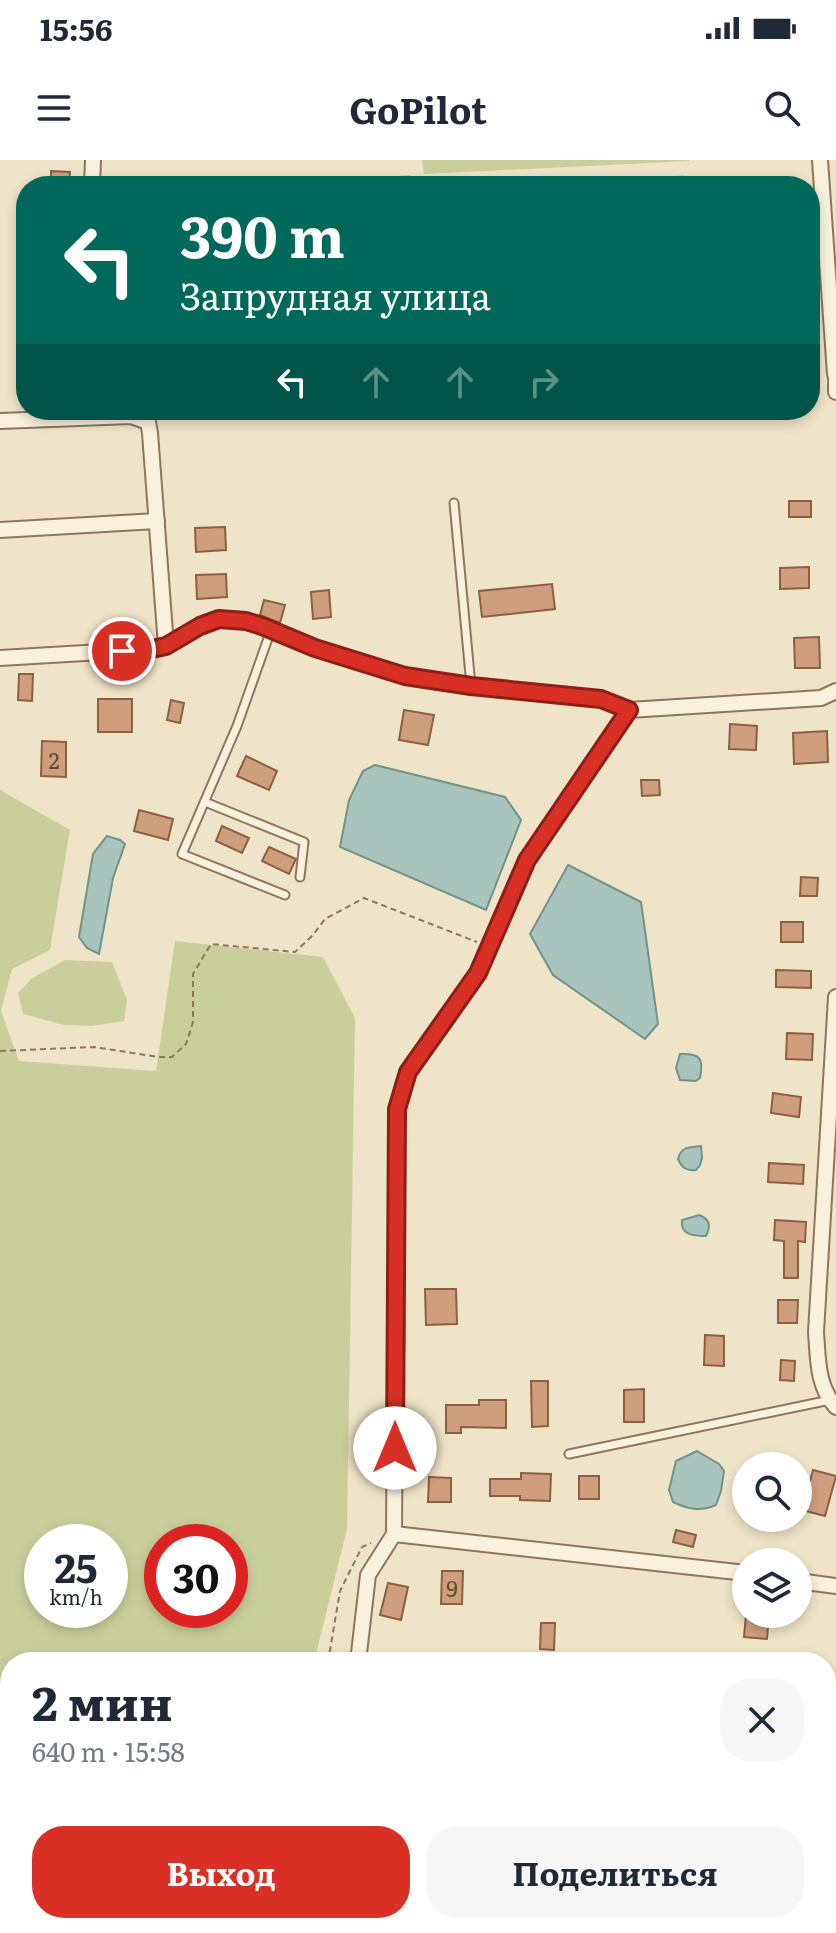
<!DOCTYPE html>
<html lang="ru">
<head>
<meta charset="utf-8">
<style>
  body { margin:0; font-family:Literata,serif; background:#f6f6f7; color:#1f2937; height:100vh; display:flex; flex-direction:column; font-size:30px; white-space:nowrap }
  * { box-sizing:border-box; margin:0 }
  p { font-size:26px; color:#747a83 }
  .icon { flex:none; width:44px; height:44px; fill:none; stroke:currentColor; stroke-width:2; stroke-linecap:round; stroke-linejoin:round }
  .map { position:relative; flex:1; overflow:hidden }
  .drawer { position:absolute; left:0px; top:1492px; width:836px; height:282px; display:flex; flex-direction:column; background:#fff; border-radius:32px 32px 0 0; box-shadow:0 4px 12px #0003 }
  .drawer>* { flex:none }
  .banner { position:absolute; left:16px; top:16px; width:804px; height:244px; border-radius:32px; box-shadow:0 4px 12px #0003; background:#00695c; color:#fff; overflow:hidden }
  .buttons { position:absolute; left:732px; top:1292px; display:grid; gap:16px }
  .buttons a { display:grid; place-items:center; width:80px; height:80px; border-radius:50%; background:#fff; box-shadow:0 4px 12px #0003; font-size:40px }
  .speed { position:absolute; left:24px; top:1364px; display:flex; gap:16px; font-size:40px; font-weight:700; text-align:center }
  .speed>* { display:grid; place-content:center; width:104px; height:104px; border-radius:50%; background:#fff; box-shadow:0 4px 12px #0003; line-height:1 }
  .speed small { font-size:20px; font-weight:400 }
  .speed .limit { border:12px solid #d22; background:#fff; color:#111 }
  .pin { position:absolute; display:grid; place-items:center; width:68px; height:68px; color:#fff; margin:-34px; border:4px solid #fff; border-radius:50%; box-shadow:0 2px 8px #0007 }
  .me { position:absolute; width:88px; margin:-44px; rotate:0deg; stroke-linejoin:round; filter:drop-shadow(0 0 6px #0008) }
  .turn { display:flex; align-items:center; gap:28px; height:168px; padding:0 32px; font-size:36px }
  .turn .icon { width:104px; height:104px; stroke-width:2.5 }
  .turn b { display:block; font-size:56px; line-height:68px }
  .lanes { display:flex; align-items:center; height:76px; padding:0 32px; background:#0003; justify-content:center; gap:40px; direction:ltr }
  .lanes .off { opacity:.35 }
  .round { display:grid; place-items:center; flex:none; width:84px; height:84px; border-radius:32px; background:#f6f6f7 }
  .overview { display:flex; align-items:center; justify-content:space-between; height:136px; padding:0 32px }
  h1 { font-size:48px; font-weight:700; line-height:60px }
  .button { display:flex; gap:16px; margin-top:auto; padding:16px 32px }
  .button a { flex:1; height:92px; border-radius:32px; background:#d93025; color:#fff; font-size:32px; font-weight:700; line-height:92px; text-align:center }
  .button a+a { background:#f6f6f7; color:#1f2937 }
  .status { display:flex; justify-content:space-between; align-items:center; height:56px; padding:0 40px; background:#fff; direction:ltr }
  .status svg { height:22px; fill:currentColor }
  header { display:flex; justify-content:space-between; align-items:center; height:104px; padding:0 32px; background:#fff; font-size:36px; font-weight:700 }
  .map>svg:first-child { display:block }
</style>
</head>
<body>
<div class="status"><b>15:56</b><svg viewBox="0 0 49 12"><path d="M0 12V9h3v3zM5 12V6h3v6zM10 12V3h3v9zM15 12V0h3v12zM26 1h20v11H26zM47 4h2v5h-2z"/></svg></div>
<header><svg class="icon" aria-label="menu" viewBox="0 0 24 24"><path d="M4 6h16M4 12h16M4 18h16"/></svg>GoPilot<svg class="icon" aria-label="search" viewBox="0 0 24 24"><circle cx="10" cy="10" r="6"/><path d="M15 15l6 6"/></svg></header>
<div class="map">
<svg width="836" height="1773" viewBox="0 0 836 1773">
  <rect width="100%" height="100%" fill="#f0e4c8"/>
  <g fill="#c9cf9b" fill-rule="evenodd">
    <polygon points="422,0 689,0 689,1 424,14"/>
    <polygon points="410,15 411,26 360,26 359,19"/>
    <polygon points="684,15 686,26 585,26"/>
    <path d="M0 630 70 670 50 790 12 809 1 851 19 901 156 911 175 781 323 797 355 858 347 1369 314 1502H10V1764H826V1568L836 1569V1773H0ZM110 1382V1450H42V1382ZM230 1382V1450H162V1382Z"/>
    <polygon points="65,800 112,802 127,840 124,861 92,866 64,865 23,854 18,833 31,819"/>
  </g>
  <g fill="#a9c4bc" stroke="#6f938a" stroke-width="2">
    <polygon points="375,605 505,637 521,660 486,750 340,687 349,640 363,611"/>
    <polygon points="107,676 120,680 125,684 113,718 99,794 87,788 79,777 93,694"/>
    <polygon points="568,705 641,742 658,864 645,879 553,815 530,774"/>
    <path d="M680 894C700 893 704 898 700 918L696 921 680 920 676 908Z"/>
    <path d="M701 986 702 998 700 1005 696 1010C686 1011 682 1008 678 999 681 987 689 987 701 986Z"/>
    <path d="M699 1055C710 1059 711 1066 706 1076 693 1076 680 1075 682 1060Z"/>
    <path d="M697 1291 719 1304 724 1311 721 1331 716 1345C700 1352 688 1349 673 1342L669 1330 676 1301Z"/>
  </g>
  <g fill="#cf9f7d" stroke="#8d5f41" stroke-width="2">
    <polygon points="51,11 70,12 69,26 51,26"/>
    <rect x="789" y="341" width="22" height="16"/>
    <polygon points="225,367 226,390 196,392 195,368"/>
    <polygon points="809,407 809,428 780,429 780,408"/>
    <polygon points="226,414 227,437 197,439 196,415"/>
    <polygon points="552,424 555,449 482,457 479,431"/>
    <polygon points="329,430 331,457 313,459 311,432"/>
    <polygon points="264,440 285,445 280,463 260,455"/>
    <polygon points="819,477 820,508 795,508 794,478"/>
    <polygon points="19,514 33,514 32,541 18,540"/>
    <rect x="98" y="539" width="34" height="33"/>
    <polygon points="171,540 184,543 180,563 167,560"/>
    <polygon points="404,550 434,555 428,585 399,580"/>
    <polygon points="730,564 757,566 756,590 729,589"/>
    <polygon points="827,571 828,602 794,604 793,573"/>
    <polygon points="42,581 66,582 66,617 41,616"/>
    <polygon points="246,596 277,611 269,630 237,616"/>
    <polygon points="641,620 659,620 660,635 642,636"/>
    <polygon points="139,650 173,659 168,680 134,671"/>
    <polygon points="222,666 249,678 242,693 216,681"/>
    <polygon points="269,687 296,699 289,714 262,701"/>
    <polygon points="801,717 818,718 817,736 800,736"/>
    <rect x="781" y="762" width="22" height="20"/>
    <polygon points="776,810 811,811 811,828 776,827"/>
    <polygon points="787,873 813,874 812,900 786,899"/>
    <polygon points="773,933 801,937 799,957 771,953"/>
    <polygon points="769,1003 804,1005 803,1024 768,1022"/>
    <polygon points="775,1060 806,1062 805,1082 798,1081 798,1118 784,1118 784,1081 774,1080"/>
    <polygon points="425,1129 456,1129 457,1164 426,1165"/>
    <polygon points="778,1140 798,1140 797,1163 778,1163"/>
    <polygon points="705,1175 724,1176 724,1206 704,1205"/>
    <polygon points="781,1200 795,1201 794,1221 780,1220"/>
    <polygon points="531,1221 548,1221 548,1266 532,1267"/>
    <polygon points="644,1229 644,1262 624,1262 624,1230"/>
    <polygon points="479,1240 506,1240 506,1268 461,1267 461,1273 446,1273 446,1245 479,1245"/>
    <polygon points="813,1310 836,1316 825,1356 802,1350"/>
    <polygon points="521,1313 551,1314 550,1341 520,1340 520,1336 490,1336 490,1319 521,1319"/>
    <rect x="579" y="1316" width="20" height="23"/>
    <polygon points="429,1317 451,1318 451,1342 428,1342"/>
    <polygon points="676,1370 696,1375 693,1387 673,1382"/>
    <polygon points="442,1411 463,1411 462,1444 441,1444"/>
    <polygon points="388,1423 408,1427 401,1460 380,1455"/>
    <polygon points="746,1454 769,1454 767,1479 744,1477"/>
    <polygon points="541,1463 555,1463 554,1490 540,1489"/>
  </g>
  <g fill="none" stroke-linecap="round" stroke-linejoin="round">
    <defs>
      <g id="lane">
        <polyline points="454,343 471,526"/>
        <polyline points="271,470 237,566 182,694 285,735"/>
        <polyline points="205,642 304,682 300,717"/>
        <polyline points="569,1294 830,1240"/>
      </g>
      <g id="street">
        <polyline points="820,0 835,214"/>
        <polyline points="92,26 93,0"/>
        <polyline points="836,214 836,232"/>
        <polyline points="0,261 131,256 148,262 150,273 166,486"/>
        <polyline points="0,370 157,361"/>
        <polyline points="0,498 152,489 166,486 200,466 219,459 246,461 262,466 315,488 405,516 471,526 601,539 629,550 821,538 836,531"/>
        <polyline points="629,550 527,700 478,813 408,912 397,949 394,1374 746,1413"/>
        <path d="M836 837 816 1172C818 1198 817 1227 836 1247"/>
        <polyline points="798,1421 836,1426"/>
        <polyline points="358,1502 368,1415 394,1374"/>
      </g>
    </defs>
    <use href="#lane" stroke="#8d765c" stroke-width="11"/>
    <use href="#street" stroke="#8d765c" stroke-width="18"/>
    <g stroke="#8d765c" stroke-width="2" stroke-dasharray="6 4" stroke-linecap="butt">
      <polyline points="0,891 94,887 159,897 172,897 186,884 193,862 193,814 211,784 295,792 313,775 325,759 364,738 477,782"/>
      <polyline points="328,1502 340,1431 362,1387 371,1383"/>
      <polyline points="173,1773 187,1764"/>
      <polyline points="287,1773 288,1764"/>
    </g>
    <use href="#lane" stroke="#faf1dc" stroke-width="7"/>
    <use href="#street" stroke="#faf1dc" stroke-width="14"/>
  </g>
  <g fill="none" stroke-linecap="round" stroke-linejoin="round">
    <defs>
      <polyline id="route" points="122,491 152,489 166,486 200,466 219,459 246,461 262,466 315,488 405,516 471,526 601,539 629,550 527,700 478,813 408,912 397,949 395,1288"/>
    </defs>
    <use href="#route" stroke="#8d1f18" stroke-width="20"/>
    <use href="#route" stroke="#d93025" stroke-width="14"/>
  </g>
  <g text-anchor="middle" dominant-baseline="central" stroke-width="8" stroke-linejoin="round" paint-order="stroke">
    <g font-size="22" fill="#624a37">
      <text x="54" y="599">2</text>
      <text x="452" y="1427">9</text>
    </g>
  </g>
</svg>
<div class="buttons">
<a><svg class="icon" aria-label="search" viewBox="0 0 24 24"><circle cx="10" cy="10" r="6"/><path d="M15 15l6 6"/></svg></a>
<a><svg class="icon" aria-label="layers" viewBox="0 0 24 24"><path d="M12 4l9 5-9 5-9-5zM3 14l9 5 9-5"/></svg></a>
</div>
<div class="speed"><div>25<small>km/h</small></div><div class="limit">30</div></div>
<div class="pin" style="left:122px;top:491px;background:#d93025"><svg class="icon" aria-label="arrive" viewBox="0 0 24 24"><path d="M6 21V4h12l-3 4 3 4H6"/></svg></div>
<svg class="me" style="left:395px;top:1288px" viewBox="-20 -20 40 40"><circle r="19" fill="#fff"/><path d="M0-13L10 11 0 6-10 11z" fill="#d93025"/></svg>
<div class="banner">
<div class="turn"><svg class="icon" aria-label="left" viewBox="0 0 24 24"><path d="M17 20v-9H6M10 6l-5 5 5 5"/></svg><div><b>390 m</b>Запрудная улица</div></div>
<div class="lanes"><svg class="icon" aria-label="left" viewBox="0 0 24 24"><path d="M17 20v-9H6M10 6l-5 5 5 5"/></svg><svg class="icon off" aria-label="ahead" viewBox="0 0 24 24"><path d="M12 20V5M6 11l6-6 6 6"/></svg><svg class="icon off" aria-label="ahead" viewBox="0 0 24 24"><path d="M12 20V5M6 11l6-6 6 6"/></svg><svg class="icon off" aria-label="right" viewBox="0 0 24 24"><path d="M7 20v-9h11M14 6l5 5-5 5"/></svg></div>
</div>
<section class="drawer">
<div class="overview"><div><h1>2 мин</h1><p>640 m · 15:58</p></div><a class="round"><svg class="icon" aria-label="close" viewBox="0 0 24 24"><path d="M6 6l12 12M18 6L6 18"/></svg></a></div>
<div class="button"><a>Выход</a><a>Поделиться</a></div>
</section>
</div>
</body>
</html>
